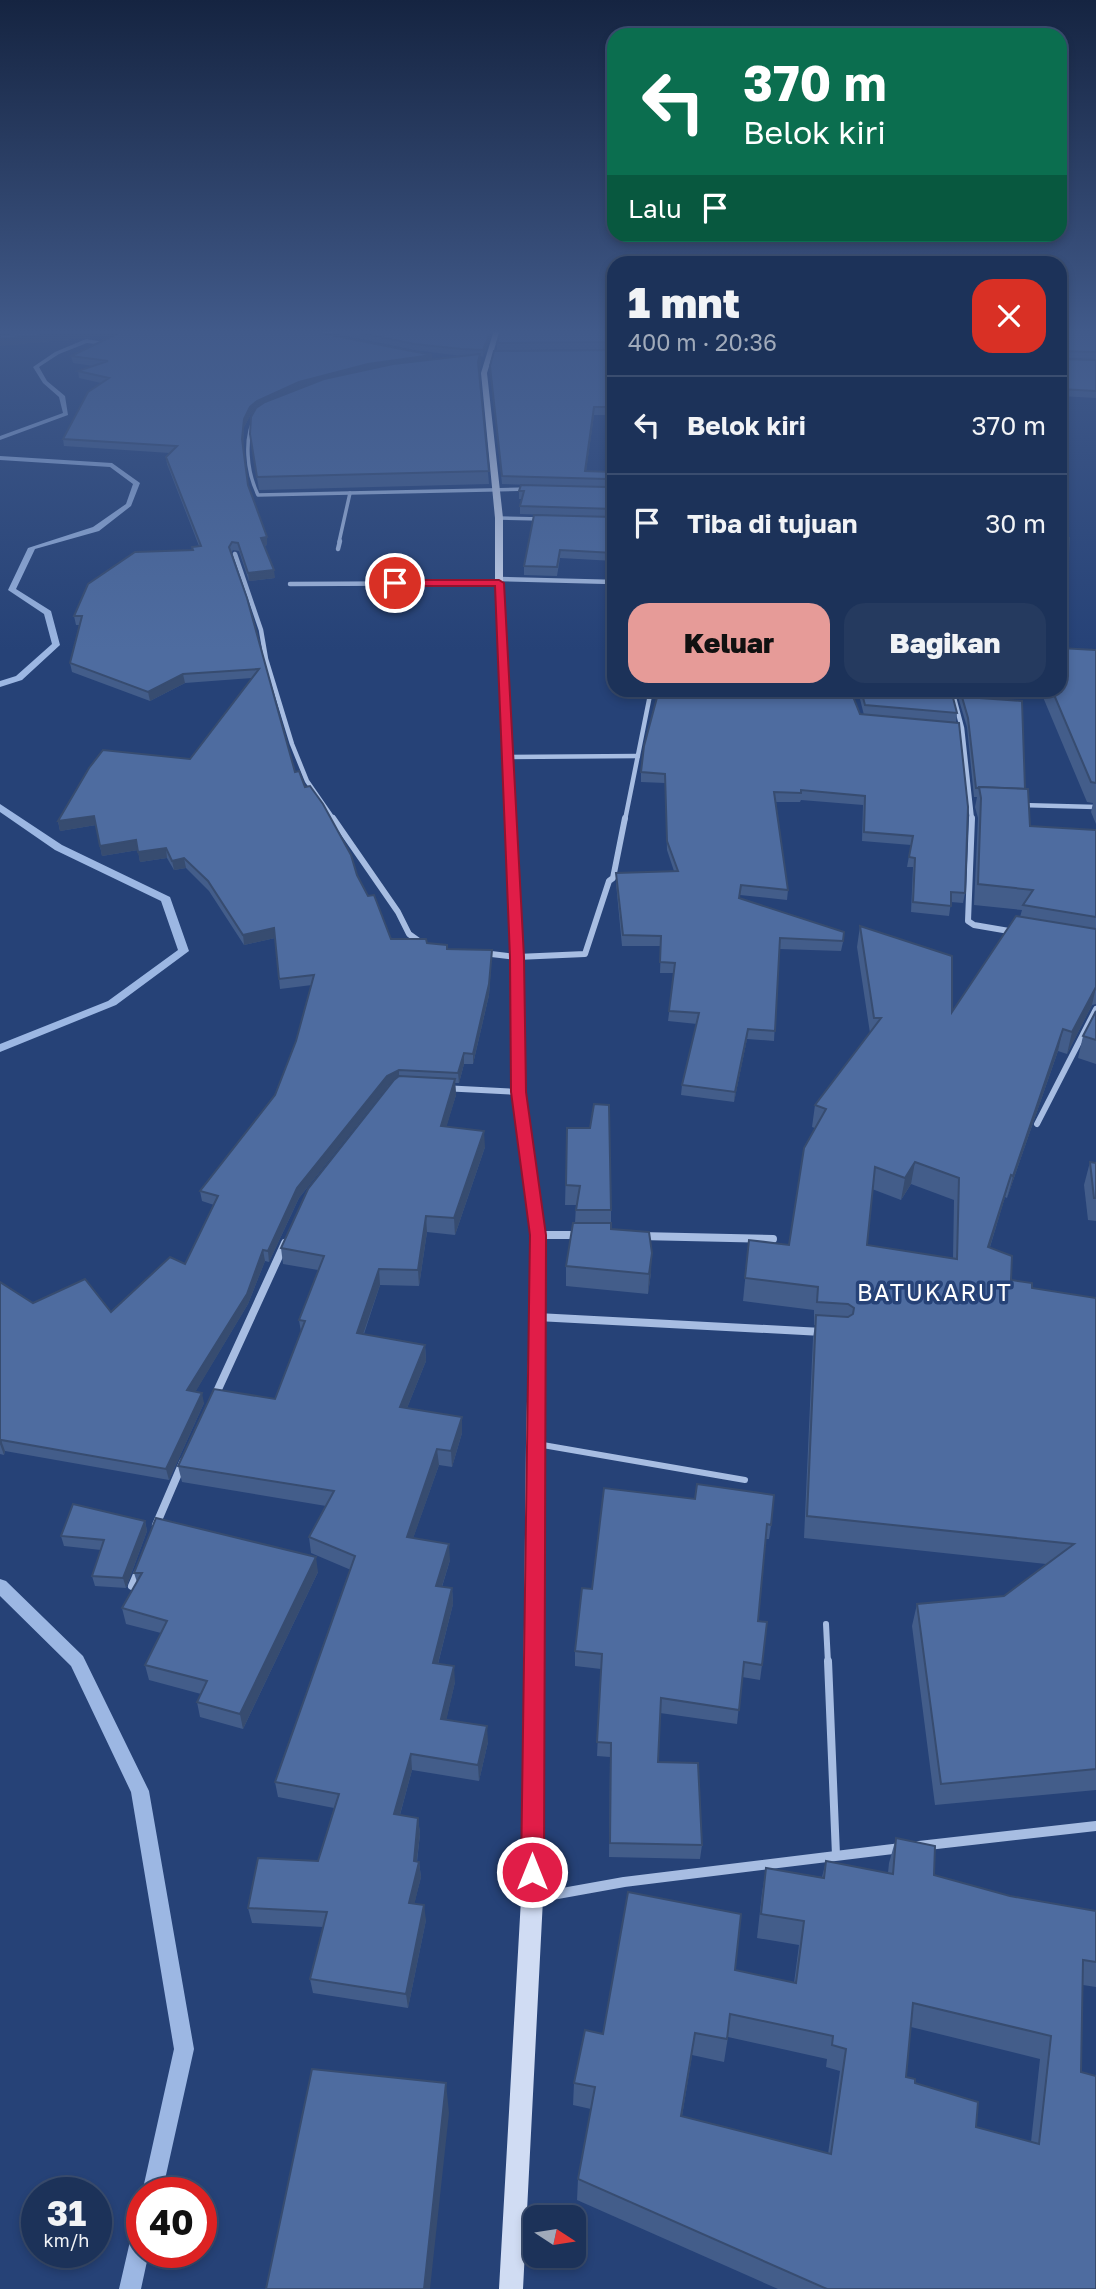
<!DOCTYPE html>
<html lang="id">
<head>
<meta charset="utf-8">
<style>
  body { margin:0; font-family:"Golos Text",sans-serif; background:#253a5f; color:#f1f3f6; height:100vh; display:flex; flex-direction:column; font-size:26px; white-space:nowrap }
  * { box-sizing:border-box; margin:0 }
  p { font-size:23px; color:#a0aaba }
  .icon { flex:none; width:38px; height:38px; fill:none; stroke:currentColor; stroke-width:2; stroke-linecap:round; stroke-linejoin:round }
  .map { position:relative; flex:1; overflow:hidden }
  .panel { position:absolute; left:607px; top:256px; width:460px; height:441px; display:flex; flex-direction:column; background:#1c3259; border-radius:21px; box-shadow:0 4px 10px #0003,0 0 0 2px #3a4d6f }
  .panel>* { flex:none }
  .hud { position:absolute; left:607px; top:28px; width:460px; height:214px; border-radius:21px; box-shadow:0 4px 10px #0003,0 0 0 2px #3a4d6f; background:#0b6e4f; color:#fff; overflow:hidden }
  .needle { width:46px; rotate:102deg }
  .controls { position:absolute; left:523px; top:2205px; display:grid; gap:14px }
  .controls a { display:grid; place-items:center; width:63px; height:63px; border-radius:14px; background:#1c3259; box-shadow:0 4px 10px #0003,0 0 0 2px #3a4d6f; font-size:35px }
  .speed { position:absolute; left:21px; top:2177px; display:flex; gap:14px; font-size:35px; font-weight:700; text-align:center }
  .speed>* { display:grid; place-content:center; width:91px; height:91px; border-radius:50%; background:#1c3259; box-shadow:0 4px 10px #0003,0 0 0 2px #3a4d6f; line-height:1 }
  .speed small { font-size:18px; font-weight:400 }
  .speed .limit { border:10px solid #d22; background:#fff; color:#111 }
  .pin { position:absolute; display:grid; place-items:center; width:60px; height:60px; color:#fff; margin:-30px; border:4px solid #fff; border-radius:50%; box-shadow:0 2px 7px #0007 }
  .me { position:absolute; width:77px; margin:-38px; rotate:0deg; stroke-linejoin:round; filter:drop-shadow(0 0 5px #0008) }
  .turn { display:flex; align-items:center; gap:24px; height:147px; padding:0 21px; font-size:32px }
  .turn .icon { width:91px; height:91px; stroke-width:2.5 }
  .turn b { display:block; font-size:49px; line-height:60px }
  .then { display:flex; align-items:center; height:66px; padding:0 21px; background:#0003; gap:14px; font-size:26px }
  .round { display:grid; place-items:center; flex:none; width:74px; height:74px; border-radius:21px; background:#253a5f }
  .summary { display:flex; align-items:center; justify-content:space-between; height:119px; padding:0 21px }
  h1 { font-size:42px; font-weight:800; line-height:52px }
  .button { display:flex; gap:14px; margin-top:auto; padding:14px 21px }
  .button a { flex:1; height:80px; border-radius:21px; background:#e69b98; color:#111; font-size:28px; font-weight:800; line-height:80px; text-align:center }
  .button a+a { background:#253a5f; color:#f1f3f6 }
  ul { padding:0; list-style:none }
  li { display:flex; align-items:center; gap:21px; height:98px; padding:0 21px; border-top:2px solid #3a4d6f }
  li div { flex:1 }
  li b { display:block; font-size:26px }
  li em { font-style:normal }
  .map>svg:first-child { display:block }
</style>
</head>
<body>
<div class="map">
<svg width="1096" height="2289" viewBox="0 0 1096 2289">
  <rect width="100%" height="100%" fill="#264277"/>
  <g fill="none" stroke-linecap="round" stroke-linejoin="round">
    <g fill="#9cb7e3" fill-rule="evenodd">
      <polygon points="86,339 117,344 114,346 87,343 59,354 39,367 47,381 65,396 68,415 0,440 0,436 63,413 59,397 43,383 33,367 55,352"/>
      <polygon points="0,456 112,463 140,483 131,506 99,531 35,549 16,589 51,611 60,645 22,680 0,687 0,681 16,676 52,644 44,614 8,590 28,548 93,527 126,504 133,484 110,467 0,460"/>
      <polygon points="0,804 62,845 170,897 189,951 116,1005 0,1052 0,1044 108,1001 178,950 161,901 55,850 0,812"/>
      <polygon points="0,1579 6,1581 83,1656 149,1791 194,2049 162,2193 142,2193 174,2049 131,1792 71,1666 0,1596"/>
      <polygon points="142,2227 142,2252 149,2252 141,2289 119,2289 131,2237 135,2230"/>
    </g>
    <g stroke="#a7bde2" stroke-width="6">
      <polyline points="537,1444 745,1480"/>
      <polyline points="826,1624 828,1663"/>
    </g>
    <polyline stroke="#a7bde2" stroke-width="8" points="828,1661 836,1855"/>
    <g stroke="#a7bde2" stroke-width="3.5">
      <polyline points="320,334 335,330"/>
      <path d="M256 415C243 438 247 472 258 495L529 489"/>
      <polyline points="499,518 541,519"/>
      <polyline points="339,542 350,493"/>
    </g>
    <g stroke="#a7bde2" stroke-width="4.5">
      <polyline points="338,549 340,541"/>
      <polyline points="235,554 261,630 266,659 292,744 307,781 334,820"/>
      <polyline points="499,579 614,582"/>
      <polyline points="290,584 499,583"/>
      <polyline points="952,690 962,728 972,820"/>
      <polyline points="508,757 638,756"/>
      <polyline points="1020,805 1096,807"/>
      <polyline points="625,820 651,690"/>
    </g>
    <g stroke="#a7bde2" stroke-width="6">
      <polyline points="333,818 398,912 409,934 423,944"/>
      <polyline points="972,818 968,921 974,925 1015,932"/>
      <polyline points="483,953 517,957 585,954 609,881 613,878 625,818"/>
      <polyline points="442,1088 519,1092"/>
      <polyline points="1037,1124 1096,1009"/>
    </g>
    <g stroke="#a7bde2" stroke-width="8">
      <polyline points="538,1235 579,1235"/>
      <polyline points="640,1236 773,1239"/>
      <polyline points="537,1317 822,1332"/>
      <polyline points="214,1398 285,1243"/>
      <polyline points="156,1525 183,1462"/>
      <polyline points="132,1586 138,1572"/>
    </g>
    <g stroke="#a7bde2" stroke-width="10">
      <polyline points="919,1846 1096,1826"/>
      <polyline points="535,1898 624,1882 901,1848"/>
    </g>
    <polygon fill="#d0dcf3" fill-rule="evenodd" points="494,330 500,330 487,373 503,518 503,583 523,957 526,1092 545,1235 542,1443 543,1899 523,2289 499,2289 521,1899 526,1443 531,1235 512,1092 511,957 495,583 495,518 481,373"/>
  </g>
  <g fill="#435d8a" fill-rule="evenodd">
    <polygon points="305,330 433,360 462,356 414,350 337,334 336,330 493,330 483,357 480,356 481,365 479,371 489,484 259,490 250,434 255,411 251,414 244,427 243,446 248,485 267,537 267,545 264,546 275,578 249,581 239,551 233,550 231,553 295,772 305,787 357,875 391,939 427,943 447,949 492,950 489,995 473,1064 464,1064 459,1083 455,1083 456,1095 446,1127 485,1147 455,1235 427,1232 419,1286 380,1285 364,1334 425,1345 426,1361 407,1408 462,1433 452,1467 439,1465 413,1538 450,1560 442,1587 452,1588 453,1604 438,1664 455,1682 446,1720 488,1742 479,1781 412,1770 400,1815 418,1818 420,1834 417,1862 419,1862 421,1877 414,1904 426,1920 408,2008 313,1993 310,1979 323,1927 252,1923 248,1908 318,1861 334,1808 278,1797 275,1782 351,1570 311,1553 309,1537 326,1506 182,1482 178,1466 275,1399 301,1332 299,1320 318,1270 283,1264 281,1248 388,1086 299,1198 269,1262 265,1261 248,1304 195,1392 204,1403 169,1480 5,1451 4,1455 0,1454 0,1282 33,1303 111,1312 185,1264 214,1205 202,1201 200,1191 275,1095 296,1041 312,985 280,989 275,938 244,945 209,891 186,868 174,870 167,858 140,862 138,850 102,856 96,825 60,831 58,821 190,759 252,678 185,683 150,701 72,672 70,663 79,625 76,625 74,616 192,550 192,547 199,546 167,464 166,457 170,453 64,446 63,439 101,383 79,378 78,371 93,366 73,363 71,356 114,335 0,346 0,335"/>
    <polygon points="614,330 614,349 497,350 497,343"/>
    <polygon points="1060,330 1096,330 1096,359 1060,358"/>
    <polygon points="614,350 614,415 594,415 586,471 614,472 614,517 520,514 520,506 522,499 519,499 519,491 607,487 502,484 490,366"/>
    <polygon points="1060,359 1096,360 1096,398 1060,396"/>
    <polygon points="614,517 614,561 560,558 557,576 524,575 524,566"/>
    <polygon points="1060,537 1067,573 1065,581 1060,581"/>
    <polygon points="1096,650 1096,824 1091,812 1093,803 1087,802 1040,690 1060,690"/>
    <polygon points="659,690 951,690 957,713 956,723 864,715 860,699 854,698 860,714 965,893 963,903 951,902 949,916 911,912 913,867 907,867 911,845 862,841 863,805 801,800 800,802 776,802 788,890 787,900 740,895 740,898 844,932 843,942 841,951 779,949 774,1041 747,1039 734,1102 681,1095 682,1085 697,1024 668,1021 674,973 660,973 661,946 622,946 616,883 616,873 674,871 667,850 665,783 641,782 641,772"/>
    <path d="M956 690H978L980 698 1025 789 1030 826 1096 830V1004L1092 1005 1067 1054 1058 1051 1007 1198 1005 1197 990 1247 1011 1280 1032 1288 1096 1298V1790L935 1805 912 1626 917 1604 1004 1596 1046 1564 804 1538 813 1338 815 1325H814V1310L743 1301 749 1240 789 1245 815 1128 812 1127 815 1105 870 1033 857 947 860 926 952 1012 1020 917 1022 910 974 905 978 818 975 807 977 797H974L967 727ZM911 1184 954 1200 953 1258 867 1245 872 1189 901 1200Z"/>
    <polygon points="1096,1011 1096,1064 1078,1058 1083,1036"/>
    <polygon points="567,1128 611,1210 611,1229 651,1273 648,1294 566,1286 566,1266 575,1223 576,1205 565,1205"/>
    <polygon points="1090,1162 1096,1163 1096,1221 1088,1220 1084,1185"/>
    <polygon points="604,1488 771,1525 769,1539 766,1539 758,1621 762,1665 760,1680 742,1677 737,1724 660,1713 658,1762 702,1845 700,1859 609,1857 610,1757 597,1756 601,1669 575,1666 575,1651 592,1589"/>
    <polygon points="145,1521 147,1531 126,1588 95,1586 92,1576 101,1550 64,1546 61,1536"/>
    <polygon points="318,1572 243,1729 200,1717 197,1702 201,1694 149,1680 145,1665 161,1633 126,1624 122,1608 137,1582 134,1573"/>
    <path d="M896 1838 934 1875 1010 1896 1096 1911V1987L1083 1985 1081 2072 1096 2289H778L577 2200 578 2179 591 2109 573 2105 574 2083 603 2034 735 1970 794 1983 799 1945 757 1938 762 1893 766 1868 822 1877 826 1861 888 1873 889 1863ZM911 2027 1040 2059 1031 2142 976 2127 906 2077ZM728 2037 827 2059 826 2067 840 2071 828 2154 682 2116 692 2055 724 2062Z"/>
  </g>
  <g fill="#374c70">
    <polygon points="0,330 27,330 0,335"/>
    <polygon points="98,330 132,330 133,333 0,346 0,339"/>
    <polygon points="491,330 493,330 483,357 483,350"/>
    <polygon points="480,354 481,365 478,373 478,362"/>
    <polygon points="432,355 433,362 258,408 251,414 244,427 243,447 242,439 244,419 250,407 257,401 299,382 368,364"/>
    <polygon points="594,407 594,415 585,479 585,471"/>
    <polygon points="267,537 267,545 262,546 261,538"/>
    <polygon points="274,570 275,578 249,581 248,573"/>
    <polygon points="183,674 185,683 150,701 148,692"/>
    <polygon points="94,816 96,825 60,831 58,821"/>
    <polygon points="136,840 138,850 102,856 100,846"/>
    <polygon points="166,848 167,858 140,862 138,852"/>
    <polygon points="184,858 186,868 174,870 172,861"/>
    <polygon points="274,928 275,938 244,945 243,935"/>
    <polygon points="492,950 489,995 473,1064 473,1054"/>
    <polygon points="1096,987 1092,1005 1067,1054 1072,1032"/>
    <polygon points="748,1029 747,1039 734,1102 735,1092"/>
    <polygon points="1063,1029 1058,1051 1007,1198 1013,1176"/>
    <polygon points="464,1053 464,1064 459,1083 458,1073"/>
    <polygon points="399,1070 399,1080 388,1086 299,1198 269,1262 268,1251 297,1188 387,1076"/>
    <polygon points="455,1079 456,1095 442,1142 441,1126"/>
    <polygon points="484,1131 485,1147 455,1235 454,1218"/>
    <polygon points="915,1162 911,1184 901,1200 905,1178"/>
    <polygon points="1011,1175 1005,1197 983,1269 988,1247"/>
    <polygon points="426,1216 427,1232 419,1286 418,1270"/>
    <polygon points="263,1250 265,1261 248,1304 190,1401 187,1390"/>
    <polygon points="652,1253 651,1273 648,1294 649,1274"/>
    <polygon points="379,1269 380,1285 358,1349 357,1333"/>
    <polygon points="425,1345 426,1361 401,1423 400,1407"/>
    <polygon points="202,1393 204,1403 169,1480 166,1469"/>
    <polygon points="462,1417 462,1433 452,1467 451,1451"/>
    <polygon points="1,1440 5,1451 4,1455 0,1444"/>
    <polygon points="437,1449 439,1465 408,1553 407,1537"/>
    <polygon points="145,1521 147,1531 126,1588 123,1578"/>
    <polygon points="449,1544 450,1560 437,1602 436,1586"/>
    <polygon points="316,1557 318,1572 243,1729 240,1714"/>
    <polygon points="452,1588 453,1604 434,1679 433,1663"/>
    <polygon points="454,1666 455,1682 443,1735 441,1719"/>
    <polygon points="487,1726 488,1742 479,1781 478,1765"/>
    <polygon points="411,1754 412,1770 396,1829 394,1814"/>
    <polygon points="418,1818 420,1834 415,1876 414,1861"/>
    <polygon points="419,1862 421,1877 411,1918 409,1903"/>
    <polygon points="424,1905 426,1920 408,2008 406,1994"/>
    <polygon points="446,2083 449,2113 430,2289 424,2289"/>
  </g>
  <g fill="#4e6ca0" stroke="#374c70" stroke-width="2" fill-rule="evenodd">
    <polygon points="34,330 98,330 0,339 0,335"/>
    <polygon points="125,330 305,330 432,355 368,364 299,382 257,401 250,407 244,419 242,439 248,485 267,537 261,538 274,570 248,573 238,543 232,542 229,547 247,598 295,772 299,771 305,787 310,786 323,804 351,855 357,875 368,896 374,895 391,939 426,939 427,943 447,945 447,949 492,950 489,984 473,1054 464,1053 458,1073 399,1070 387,1076 297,1188 268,1251 263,1250 247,1294 187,1390 202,1393 166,1469 1,1440 0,1444 0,1282 33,1303 85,1279 111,1312 170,1257 185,1264 218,1196 200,1191 275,1095 296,1041 314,975 279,979 274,928 243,935 208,881 184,858 172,861 166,848 138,852 136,840 100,846 94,816 58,821 89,768 103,750 190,759 259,669 183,674 148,692 70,663 82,616 74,616 88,584 135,552 193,550 192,547 201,546 166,457 177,446 63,439 88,392 109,378 78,371 108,361 71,356"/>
    <polygon points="347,330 491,330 483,350 462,349 414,344"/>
    <polygon points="501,330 614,330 614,342 497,343"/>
    <polygon points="1060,330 1096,330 1096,352 1060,351"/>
    <polygon points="614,350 614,407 594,407 585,471 614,472 614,509 520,506 524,491 519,491 521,485 607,487 611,482 607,479 502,476 490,366 494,351"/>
    <polygon points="480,354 478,362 489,471 257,477 250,434 251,417 256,408 265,402 324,379 393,364"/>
    <polygon points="1060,359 1096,360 1096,391 1060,389"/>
    <polygon points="534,515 614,517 614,553 560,550 557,567 524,566"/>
    <polygon points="1060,537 1069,538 1067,573 1060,572"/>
    <polygon points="1060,648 1096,650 1096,783 1091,782 1052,690 1060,690"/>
    <polygon points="659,690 854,690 852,694 860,714 959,723 968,807 965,893 951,892 951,906 913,902 915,858 909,857 913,836 864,832 865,796 801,790 801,793 774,792 788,890 741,885 739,898 844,932 843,941 780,938 775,1031 748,1029 735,1092 682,1085 699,1013 669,1011 675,963 660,962 661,936 623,935 616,873 678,871 667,841 665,774 641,772 644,746"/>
    <polygon points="857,690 951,690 957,713 865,705 861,690"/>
    <polygon points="960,690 978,690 980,698 1022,701 1025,789 979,787 979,788 976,788 968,718"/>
    <polygon points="979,787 1028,789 1030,826 1096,830 1096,917 1023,905 1033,890 978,884 981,798"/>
    <path d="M1016 916 1096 929V987L1072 1032 1063 1029 1013 1176 1011 1175 988 1247 1012 1256 1011 1280 1032 1283V1288L1096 1298V1769L941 1784 917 1604 1004 1596 1074 1544 807 1516 816 1315 848 1317 853 1314 854 1308 848 1304 817 1302 818 1287 745 1278 749 1240 789 1245 804 1148 826 1109 815 1105 881 1018H874L860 926 952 956V1012ZM915 1162 959 1178 957 1259 867 1245 875 1167 905 1178Z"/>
    <polygon points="1096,1011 1096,1040 1083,1036"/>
    <polygon points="399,1076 455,1079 441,1126 484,1131 454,1218 426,1216 418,1270 379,1269 357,1333 425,1345 400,1407 462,1417 451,1451 437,1449 407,1537 449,1544 436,1586 452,1588 433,1663 454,1666 441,1719 487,1726 478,1765 411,1754 394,1814 418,1818 414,1861 419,1862 409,1903 424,1905 406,1994 310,1979 327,1912 248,1908 258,1858 318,1861 339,1794 275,1782 355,1556 309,1537 334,1491 178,1466 214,1389 275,1399 305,1321 299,1320 324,1256 281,1248 308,1189 394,1080"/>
    <polygon points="594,1104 609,1105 611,1210 576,1210 580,1186 566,1185 567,1128 590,1128"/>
    <polygon points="1090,1162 1096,1163 1096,1198 1094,1198"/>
    <polygon points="573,1223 611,1223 611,1229 649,1232 652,1253 649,1274 566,1266"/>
    <polygon points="697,1484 774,1495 771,1525 767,1524 758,1621 767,1622 762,1665 744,1662 739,1710 661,1698 658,1762 698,1763 702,1845 610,1843 611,1743 597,1742 602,1654 575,1651 582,1588 592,1589 604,1488 695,1499"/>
    <polygon points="73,1504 145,1521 123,1578 92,1576 104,1540 61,1536"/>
    <polygon points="156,1518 316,1557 240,1714 197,1702 207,1681 145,1665 167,1621 122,1608 142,1573 134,1573"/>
    <path d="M896 1838 935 1846 934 1875 1010 1896 1096 1911V1962L1083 1960 1081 2072 1096 2076V2289H827L578 2179 595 2087 574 2083 585 2030 603 2034 628 1892 741 1914 735 1970 796 1983 804 1921 761 1914 766 1868 824 1878 826 1861 893 1874ZM913 2003 1051 2036 1039 2144 976 2127 978 2102 915 2083V2079L906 2077ZM730 2014 833 2036 832 2045 846 2049 831 2154 681 2116 695 2033 727 2039Z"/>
    <polygon points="312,2069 446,2083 424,2289 266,2289"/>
  </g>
  <linearGradient id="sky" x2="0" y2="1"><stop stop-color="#152441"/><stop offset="0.51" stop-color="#415a8a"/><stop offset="1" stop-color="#415a8a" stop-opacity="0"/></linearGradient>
  <rect width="1096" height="650" fill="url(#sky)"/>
  <polygon fill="#e11d48" stroke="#92132f" stroke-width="2" points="499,580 504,583 524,957 526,1092 546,1235 544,1872 541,1880 532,1884 524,1880 521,1872 530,1235 511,1092 510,957 495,586 395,586 390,583 395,580"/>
  <g text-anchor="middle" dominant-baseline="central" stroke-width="7" stroke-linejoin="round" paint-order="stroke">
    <g font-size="23" letter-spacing="2" fill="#fff" stroke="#264277">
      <text x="935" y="1292">BATUKARUT</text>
    </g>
  </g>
</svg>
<div class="controls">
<a><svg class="needle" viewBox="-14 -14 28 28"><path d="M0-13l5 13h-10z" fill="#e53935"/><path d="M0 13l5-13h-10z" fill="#a0aaba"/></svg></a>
</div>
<div class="speed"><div>31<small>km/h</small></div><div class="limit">40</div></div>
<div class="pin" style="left:395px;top:583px;background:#d93025"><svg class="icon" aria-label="arrive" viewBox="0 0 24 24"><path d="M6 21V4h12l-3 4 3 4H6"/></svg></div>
<svg class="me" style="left:532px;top:1872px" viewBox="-20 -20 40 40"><circle r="17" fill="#e11d48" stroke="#fff" stroke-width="3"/><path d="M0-11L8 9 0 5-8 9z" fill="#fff"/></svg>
<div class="hud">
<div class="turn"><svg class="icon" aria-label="left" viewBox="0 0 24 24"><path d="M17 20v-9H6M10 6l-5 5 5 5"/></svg><div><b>370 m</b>Belok kiri</div></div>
<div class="then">Lalu<svg class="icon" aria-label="arrive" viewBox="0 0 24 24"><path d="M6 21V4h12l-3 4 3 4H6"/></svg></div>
</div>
<section class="panel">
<div class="summary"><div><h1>1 mnt</h1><p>400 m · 20:36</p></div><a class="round" style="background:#d93025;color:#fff"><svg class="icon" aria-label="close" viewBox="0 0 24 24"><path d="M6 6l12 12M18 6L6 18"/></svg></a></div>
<ul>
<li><svg class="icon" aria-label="left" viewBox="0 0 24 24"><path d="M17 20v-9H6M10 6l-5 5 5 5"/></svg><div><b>Belok kiri</b></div><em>370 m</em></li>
<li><svg class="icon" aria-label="arrive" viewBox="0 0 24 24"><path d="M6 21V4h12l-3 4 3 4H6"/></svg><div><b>Tiba di tujuan</b></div><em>30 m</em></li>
</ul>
<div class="button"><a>Keluar</a><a>Bagikan</a></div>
</section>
</div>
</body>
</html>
